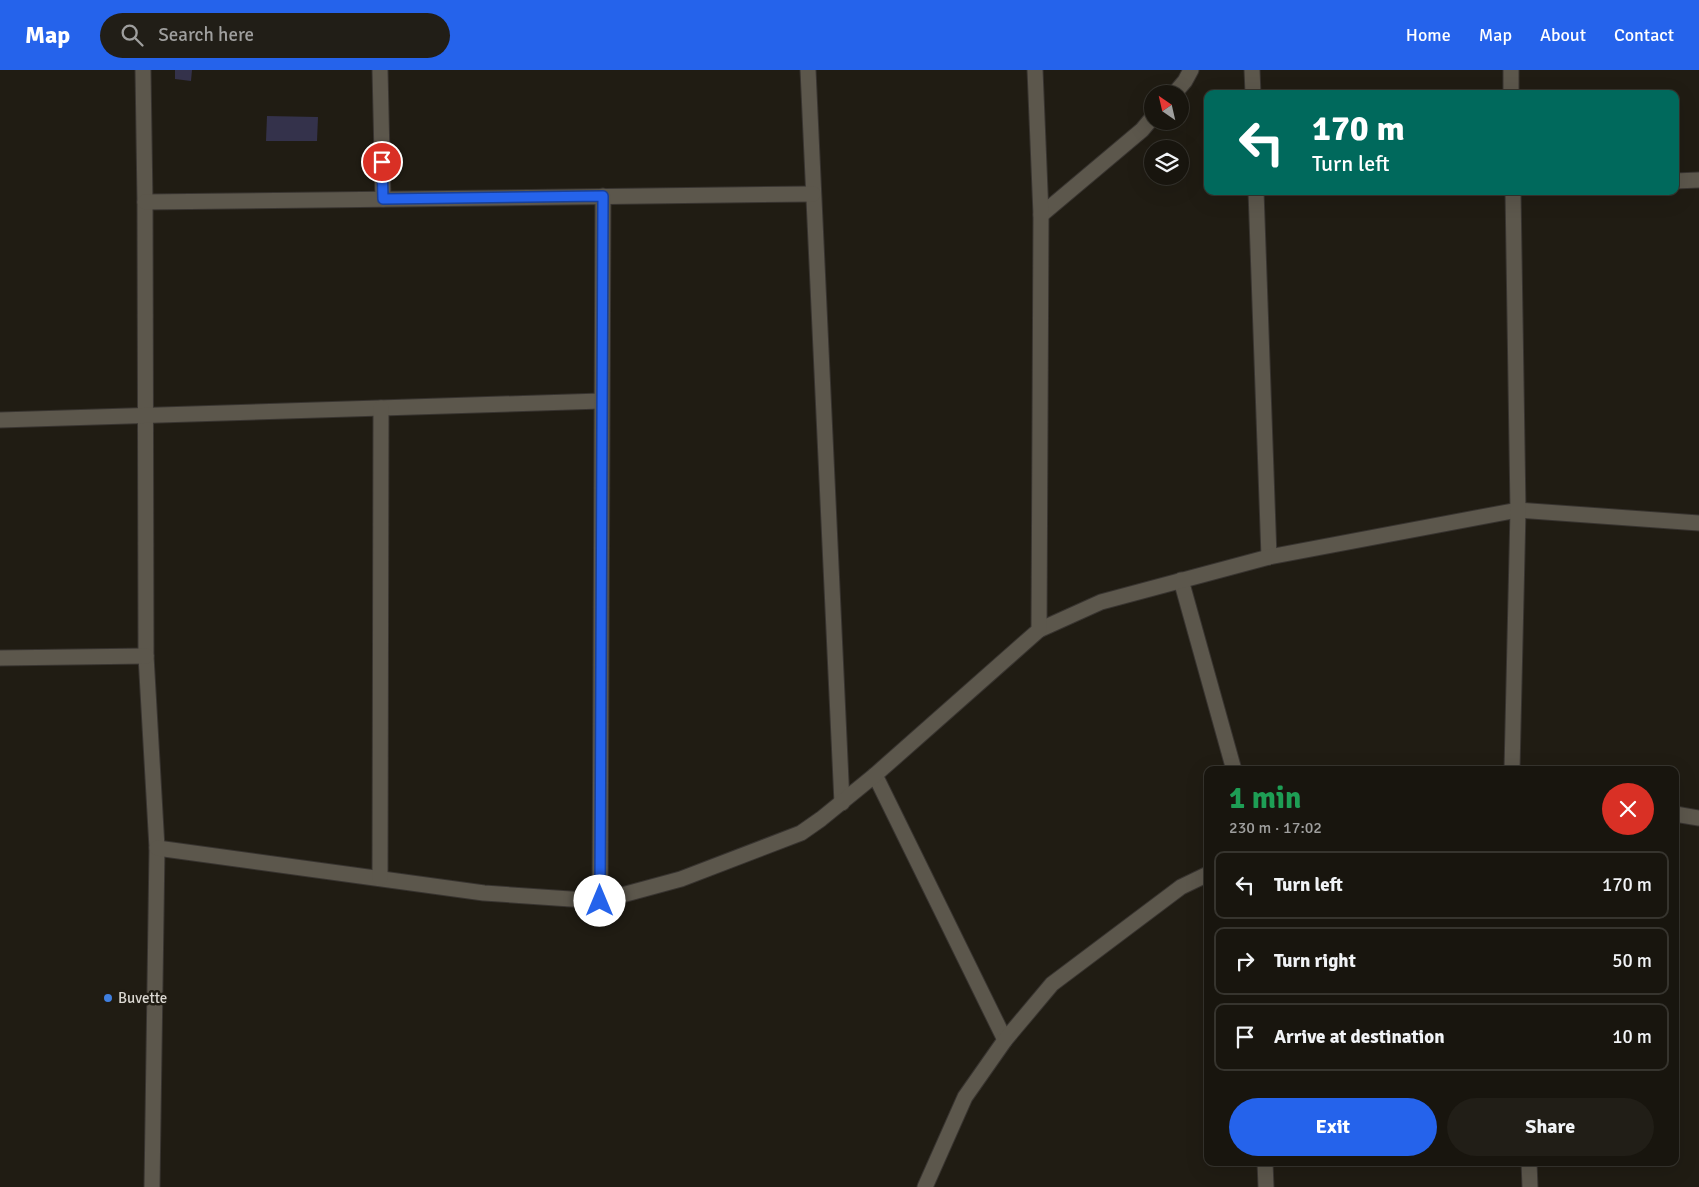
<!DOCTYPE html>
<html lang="en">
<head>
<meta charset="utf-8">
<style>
  body { margin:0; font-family:Signika,sans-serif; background:#211e17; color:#f1f3f6; height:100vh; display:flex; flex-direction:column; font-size:19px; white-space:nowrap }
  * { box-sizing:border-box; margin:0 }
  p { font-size:16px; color:#9f9f9e }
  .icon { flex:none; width:28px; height:28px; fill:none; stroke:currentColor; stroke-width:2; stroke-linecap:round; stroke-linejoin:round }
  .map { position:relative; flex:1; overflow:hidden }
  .panel { position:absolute; left:1204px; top:696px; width:475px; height:400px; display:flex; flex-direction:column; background:#18150e; border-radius:10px; box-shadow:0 5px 20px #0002,0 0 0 1px #36342e }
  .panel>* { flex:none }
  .top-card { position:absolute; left:1204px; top:20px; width:475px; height:105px; border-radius:10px; box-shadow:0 5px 20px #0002,0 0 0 1px #36342e; background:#00695c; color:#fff; overflow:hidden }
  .needle { width:32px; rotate:326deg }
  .tools { position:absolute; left:1144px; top:15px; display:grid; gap:10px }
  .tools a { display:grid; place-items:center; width:45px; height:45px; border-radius:50%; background:#18150e; box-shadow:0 5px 20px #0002,0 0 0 1px #36342e; font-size:25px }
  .pin { position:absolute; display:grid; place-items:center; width:42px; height:42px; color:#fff; margin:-21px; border:2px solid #fff; border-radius:50%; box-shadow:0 1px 5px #0007 }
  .me { position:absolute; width:55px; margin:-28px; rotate:0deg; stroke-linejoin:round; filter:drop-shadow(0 0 4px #0008) }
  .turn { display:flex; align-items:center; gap:18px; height:105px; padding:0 25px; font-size:22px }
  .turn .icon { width:65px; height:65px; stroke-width:2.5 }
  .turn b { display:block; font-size:35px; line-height:42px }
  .round { display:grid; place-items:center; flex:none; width:52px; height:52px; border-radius:26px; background:#211e17 }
  .headline { display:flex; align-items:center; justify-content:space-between; height:85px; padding:0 25px }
  h1 { font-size:30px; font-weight:700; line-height:38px; color:#1e9e55 }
  .action { display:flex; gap:10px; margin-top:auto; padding:10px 25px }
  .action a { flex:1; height:58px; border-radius:30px; background:#2563eb; color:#fff; font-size:20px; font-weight:700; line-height:58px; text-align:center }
  .action a+a { background:#211e17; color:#f1f3f6 }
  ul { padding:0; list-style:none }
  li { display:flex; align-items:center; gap:15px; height:68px; margin:0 10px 8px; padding:0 15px; border:2px solid #36342e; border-radius:10px }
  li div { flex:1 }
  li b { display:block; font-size:19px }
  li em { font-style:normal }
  header { display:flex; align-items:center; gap:30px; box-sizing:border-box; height:70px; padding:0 25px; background:#2563eb; color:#fff }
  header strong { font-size:24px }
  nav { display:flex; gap:28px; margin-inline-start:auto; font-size:18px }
  .search { width:350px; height:45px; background:#211e17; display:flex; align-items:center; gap:12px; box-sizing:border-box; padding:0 18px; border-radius:28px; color:#9f9f9e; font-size:19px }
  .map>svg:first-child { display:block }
</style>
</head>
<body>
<header>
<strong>Map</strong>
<div class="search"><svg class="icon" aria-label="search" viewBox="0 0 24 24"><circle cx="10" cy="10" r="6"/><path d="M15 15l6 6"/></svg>Search here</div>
<nav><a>Home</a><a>Map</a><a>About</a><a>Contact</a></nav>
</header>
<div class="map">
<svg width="1699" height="1117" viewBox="0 0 1699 1117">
  <rect width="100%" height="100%" fill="#201c13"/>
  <g fill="#34324b">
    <polygon points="175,0 192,0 191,11 175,9"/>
    <polygon points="267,46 318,47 317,71 266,71"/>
  </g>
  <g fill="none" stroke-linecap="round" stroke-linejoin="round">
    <defs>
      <g id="street">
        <polyline points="143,0 145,132 146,586 157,778 152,1117"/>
        <polyline points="380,0 383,129"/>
        <polyline points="808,0 842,733"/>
        <polyline points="1252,0 1253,24"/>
        <polyline points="1511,0 1511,24"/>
        <polyline points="1174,24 1185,11 1191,0"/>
        <polyline points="1675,111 1699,110"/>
        <polyline points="1256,121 1269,487"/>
        <polyline points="145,132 813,124"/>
        <polyline points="1041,145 1142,60 1152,48"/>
        <polyline points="0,350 601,331"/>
        <polyline points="1181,510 1234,700"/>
        <polyline points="1039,560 1101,532 1269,487 1518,440 1699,453"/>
        <polyline points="0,588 146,586"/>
        <polyline points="1512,700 1518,440 1513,121"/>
        <polyline points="875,705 1005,970"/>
        <polyline points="1675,744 1699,748"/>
        <polyline points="157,778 484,823 600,831 681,809 801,763 821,749 875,705 1039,560 1041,145 1035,0"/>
        <polyline points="380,808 381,338"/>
        <polyline points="600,831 603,126"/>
        <polyline points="1265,1092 1266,1117"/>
        <polyline points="1529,1092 1530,1117"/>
        <polyline points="925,1117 965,1027 1005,970 1052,914 1181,817 1208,804"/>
      </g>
    </defs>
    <use href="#street" stroke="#383430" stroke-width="17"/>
    <use href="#street" stroke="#5c574c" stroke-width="15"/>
  </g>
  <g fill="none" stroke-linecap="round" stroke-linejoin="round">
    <defs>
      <polyline id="route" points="382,92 383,129 603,126 600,831"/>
    </defs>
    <use href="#route" stroke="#184099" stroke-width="12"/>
    <use href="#route" stroke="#2563eb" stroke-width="9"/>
  </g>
  <circle fill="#3f7fe0" stroke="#201c13" stroke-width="2" cx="108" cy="928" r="5"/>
  <g text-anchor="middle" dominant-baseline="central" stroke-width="5" stroke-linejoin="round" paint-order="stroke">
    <g font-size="15" fill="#dbd8d2" stroke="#201c13" text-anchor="start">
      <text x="118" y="928">Buvette</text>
    </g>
  </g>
</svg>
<div class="tools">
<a><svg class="needle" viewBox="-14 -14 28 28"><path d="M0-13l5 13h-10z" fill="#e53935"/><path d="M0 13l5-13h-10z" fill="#9f9f9e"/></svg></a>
<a><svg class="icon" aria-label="layers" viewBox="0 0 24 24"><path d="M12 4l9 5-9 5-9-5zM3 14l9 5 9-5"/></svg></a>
</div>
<div class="pin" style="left:382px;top:92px;background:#d93025"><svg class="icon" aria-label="arrive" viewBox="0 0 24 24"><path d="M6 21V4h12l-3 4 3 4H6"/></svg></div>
<svg class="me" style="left:600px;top:831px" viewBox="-20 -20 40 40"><circle r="19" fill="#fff"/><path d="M0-13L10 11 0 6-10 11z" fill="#2563eb"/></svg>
<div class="top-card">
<div class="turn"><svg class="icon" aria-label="left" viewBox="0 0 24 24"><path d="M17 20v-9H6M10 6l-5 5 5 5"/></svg><div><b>170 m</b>Turn left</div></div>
</div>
<section class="panel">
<div class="headline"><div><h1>1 min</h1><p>230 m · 17:02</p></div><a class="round" style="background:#d93025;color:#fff"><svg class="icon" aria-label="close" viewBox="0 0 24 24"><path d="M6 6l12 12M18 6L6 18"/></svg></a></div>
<ul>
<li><svg class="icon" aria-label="left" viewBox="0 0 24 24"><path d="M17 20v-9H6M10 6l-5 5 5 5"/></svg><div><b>Turn left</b></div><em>170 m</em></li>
<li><svg class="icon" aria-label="right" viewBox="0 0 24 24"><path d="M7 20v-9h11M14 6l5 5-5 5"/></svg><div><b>Turn right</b></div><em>50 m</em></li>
<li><svg class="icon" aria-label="arrive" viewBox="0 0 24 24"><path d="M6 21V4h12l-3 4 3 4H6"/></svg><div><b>Arrive at destination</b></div><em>10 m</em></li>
</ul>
<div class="action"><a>Exit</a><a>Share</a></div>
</section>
</div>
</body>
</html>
